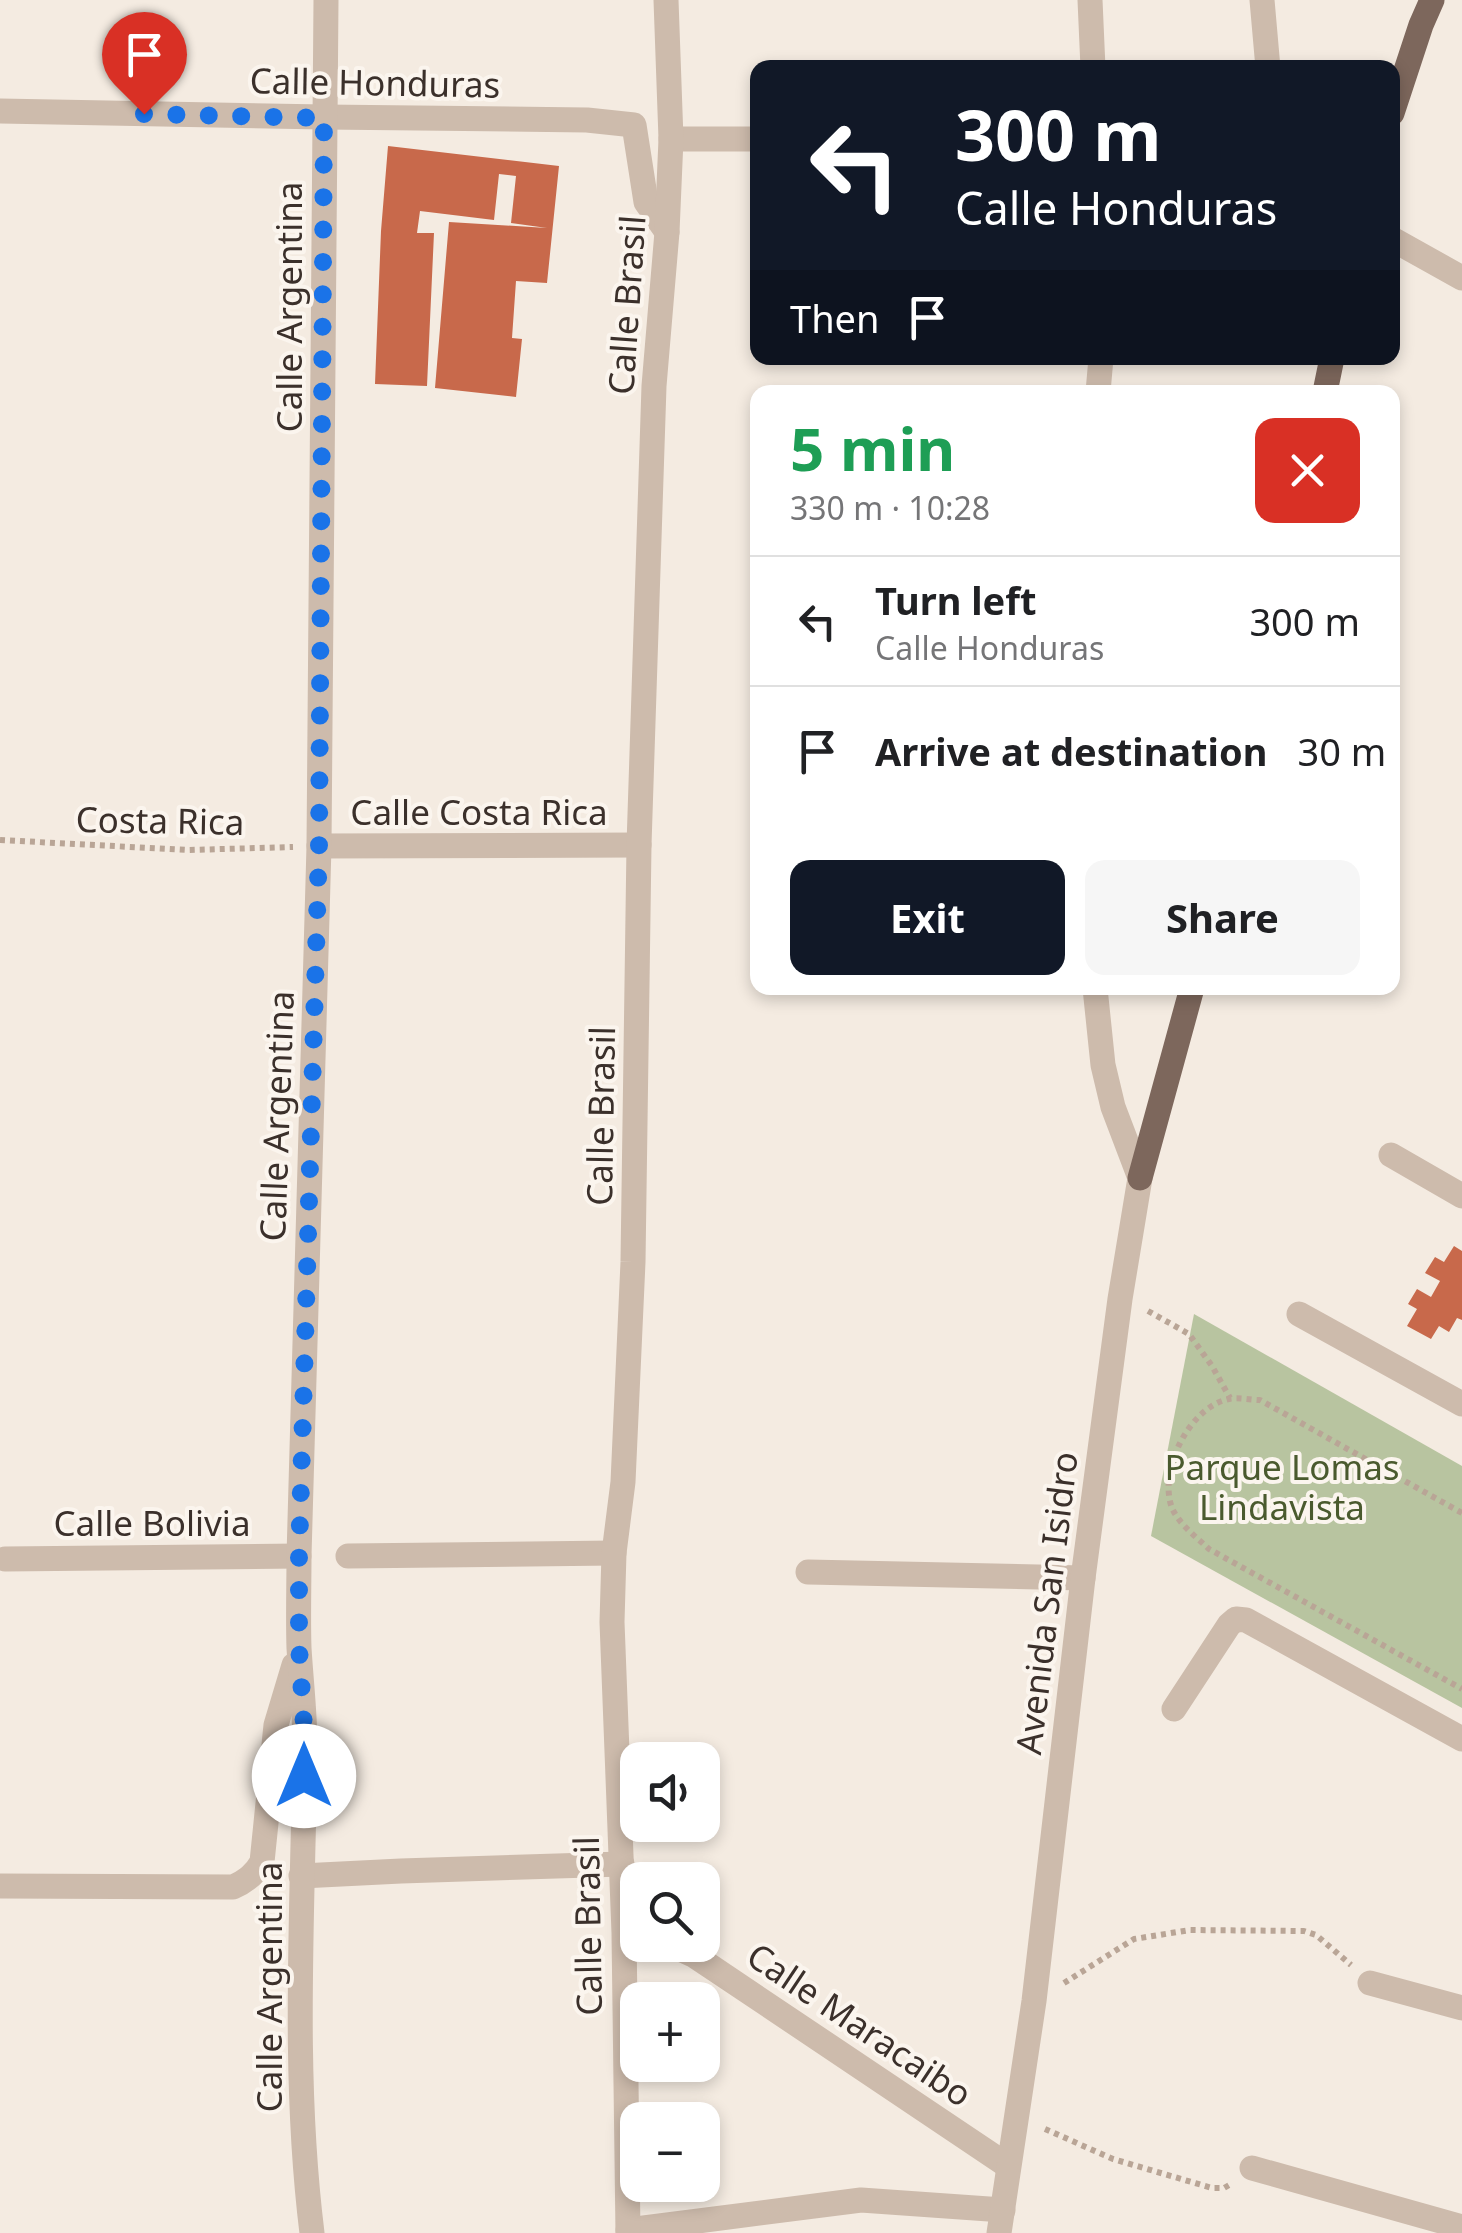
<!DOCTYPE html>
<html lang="en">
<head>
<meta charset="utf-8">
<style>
  body { margin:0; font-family:"Noto Sans",sans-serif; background:#f6f6f6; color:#202124; height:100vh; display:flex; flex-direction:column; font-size:38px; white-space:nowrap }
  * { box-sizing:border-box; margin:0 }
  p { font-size:32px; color:#757577 }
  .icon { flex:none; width:55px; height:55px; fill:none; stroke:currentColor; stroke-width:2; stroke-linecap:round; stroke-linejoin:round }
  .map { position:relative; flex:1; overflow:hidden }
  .panel { position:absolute; left:750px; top:385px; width:650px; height:610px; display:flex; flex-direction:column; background:#fff; border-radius:20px; box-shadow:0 5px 15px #0003 }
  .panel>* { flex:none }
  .hud { position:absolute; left:750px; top:60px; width:650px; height:305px; border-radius:20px; box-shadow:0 5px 15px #0003; background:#111827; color:#fff; overflow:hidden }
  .tools { position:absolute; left:620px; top:1742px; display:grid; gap:20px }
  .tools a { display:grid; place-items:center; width:100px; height:100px; border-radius:20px; background:#fff; box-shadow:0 5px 15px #0003; font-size:50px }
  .pin { position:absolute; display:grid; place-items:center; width:85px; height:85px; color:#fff; margin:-102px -42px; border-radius:50% 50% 50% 0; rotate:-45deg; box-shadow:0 0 10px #0007 }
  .pin .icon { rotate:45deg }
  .me { position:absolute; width:110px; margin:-55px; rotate:0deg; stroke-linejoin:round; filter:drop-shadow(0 0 8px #0008) }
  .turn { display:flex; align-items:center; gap:35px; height:210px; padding:0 40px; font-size:45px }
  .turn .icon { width:130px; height:130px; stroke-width:2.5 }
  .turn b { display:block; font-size:70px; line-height:85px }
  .then { display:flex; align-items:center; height:95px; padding:0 40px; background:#0003; gap:20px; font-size:38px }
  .round { display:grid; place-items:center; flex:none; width:105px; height:105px; border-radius:20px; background:#f6f6f6 }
  .headline { display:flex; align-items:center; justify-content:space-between; height:170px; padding:0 40px }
  h1 { font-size:60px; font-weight:700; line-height:75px; color:#1e9e55 }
  .primary-button { display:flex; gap:20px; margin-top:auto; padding:20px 40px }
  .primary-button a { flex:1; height:115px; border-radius:20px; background:#111827; color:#fff; font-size:40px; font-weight:700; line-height:115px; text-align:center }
  .primary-button a+a { background:#f6f6f6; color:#202124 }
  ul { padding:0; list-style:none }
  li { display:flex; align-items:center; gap:30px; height:130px; padding:0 40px; border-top:2px solid #e0e0e0 }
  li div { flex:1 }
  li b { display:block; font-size:38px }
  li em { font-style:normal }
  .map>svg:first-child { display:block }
</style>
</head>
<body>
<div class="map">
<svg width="1462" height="2233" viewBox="0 0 1462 2233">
  <rect width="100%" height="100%" fill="#f4ebe1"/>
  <polygon fill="#b8c4a0" points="1194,1314 1462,1466 1462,1708 1151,1536"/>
  <g fill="#c8694b">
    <polygon points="388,146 559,166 547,283 516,281 512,338 522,339 516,397 435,388 449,222 547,228 511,223 516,176 499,174 494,220 420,211 417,233 434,233 427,386 375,384 381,231"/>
    <polygon points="1454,1246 1462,1251 1462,1320 1457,1318 1449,1332 1439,1326 1431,1339 1407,1326 1417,1309 1408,1304 1417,1289 1431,1297 1440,1281 1425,1273 1435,1257 1444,1262"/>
  </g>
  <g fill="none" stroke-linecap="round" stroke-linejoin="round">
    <g stroke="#b9a596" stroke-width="6" stroke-dasharray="5 5" stroke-linecap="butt">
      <polyline points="0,840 188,850 293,847"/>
      <polyline points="1148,1311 1189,1334 1212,1366 1230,1398"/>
      <path d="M1462 1513 1260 1400C1251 1400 1238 1397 1229 1399 1189 1407 1158 1471 1172 1508 1179 1524 1196 1537 1209 1549L1462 1689"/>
      <polyline points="1064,1983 1134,1939 1190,1930 1304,1931 1316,1935 1351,1965"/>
      <polyline points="1045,2129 1113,2159 1212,2188 1224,2188 1231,2184"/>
    </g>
    <g stroke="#cdbbac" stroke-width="25">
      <polyline points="1090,0 1093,68"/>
      <polyline points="1262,0 1268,68"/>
      <polyline points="0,111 324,117 587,120 634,125 646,202 667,232"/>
      <polyline points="671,139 758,139"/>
      <polyline points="1392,239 1462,278"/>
      <polyline points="1098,392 1101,358"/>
      <polyline points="319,846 639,845"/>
      <polyline points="1391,1155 1462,1196"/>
      <polyline points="1299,1314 1462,1404"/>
      <polyline points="348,1556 614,1553"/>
      <polyline points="5,1559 299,1556"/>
      <polyline points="808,1572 1083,1578"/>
      <polyline points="1174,1709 1229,1625 1236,1619 1246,1620 1462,1739"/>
      <polyline points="301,1876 401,1871 622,1864"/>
      <path d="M0 1886 233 1887C247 1881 255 1874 262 1862L276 1725 294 1665"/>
      <polyline points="671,1945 695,1956 1008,2166"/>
      <polyline points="1370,1983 1462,2008"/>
      <polyline points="1252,2168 1462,2227"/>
      <polyline points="628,2230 861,2200 1003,2210"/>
      <path d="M312 2233C292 2072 303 1908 305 1746 305 1714 301 1681 299 1648 298 1617 299 1587 299 1556L319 846 326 0"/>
      <polyline points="628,2233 624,1933 612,1622 614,1553 623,1482 633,1262 639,845 654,386 667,232 671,139 666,0"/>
      <polyline points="999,2233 1034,2001 1083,1578 1120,1299 1140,1178 1113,1107 1103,1065 1095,988"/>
    </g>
    <g stroke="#7d675c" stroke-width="25">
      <polyline points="1392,113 1421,25 1432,0"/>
      <polyline points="1325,392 1332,358"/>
      <polyline points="1140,1178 1192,988"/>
    </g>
  </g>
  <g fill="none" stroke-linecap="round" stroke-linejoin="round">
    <polyline stroke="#1a73e8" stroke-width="18" stroke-dasharray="0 32.4" points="144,114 324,118 319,846 299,1556 299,1646 305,1743 304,1776"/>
  </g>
  <g text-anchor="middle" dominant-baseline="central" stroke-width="8" stroke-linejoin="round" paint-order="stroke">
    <g font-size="35" fill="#3b302b" stroke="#fbf5ee">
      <text transform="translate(375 82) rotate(1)">Calle Honduras</text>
      <text transform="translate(626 305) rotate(-86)">Calle Brasil</text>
      <text transform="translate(288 307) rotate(-90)">Calle Argentina</text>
      <text x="479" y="811">Calle Costa Rica</text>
      <text transform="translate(160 820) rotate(1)">Costa Rica</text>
      <text transform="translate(276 1116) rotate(-88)">Calle Argentina</text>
      <text transform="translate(600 1116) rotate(-89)">Calle Brasil</text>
      <text x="152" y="1522">Calle Bolivia</text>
      <text transform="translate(1046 1603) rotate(-83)">Avenida San Isidro</text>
      <text transform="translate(587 1926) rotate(-91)">Calle Brasil</text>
      <text transform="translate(268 1987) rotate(-90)">Calle Argentina</text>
      <text transform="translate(860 2024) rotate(34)">Calle Maracaibo</text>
    </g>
    <g font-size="35" fill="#4a5a2e" stroke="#fbf5ee">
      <text x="1282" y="1466">Parque Lomas<tspan x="1282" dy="40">Lindavista</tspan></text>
    </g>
  </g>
</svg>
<div class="tools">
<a><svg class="icon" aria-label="sound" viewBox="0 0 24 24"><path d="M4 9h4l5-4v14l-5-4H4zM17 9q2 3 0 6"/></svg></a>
<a><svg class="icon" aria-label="search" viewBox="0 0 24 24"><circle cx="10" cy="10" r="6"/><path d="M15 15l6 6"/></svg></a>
<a>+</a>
<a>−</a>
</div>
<div class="pin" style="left:144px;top:114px;background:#d93025"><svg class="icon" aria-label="arrive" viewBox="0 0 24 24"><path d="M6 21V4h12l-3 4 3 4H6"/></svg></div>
<svg class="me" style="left:304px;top:1776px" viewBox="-20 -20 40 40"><circle r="19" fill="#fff"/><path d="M0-13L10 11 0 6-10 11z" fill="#1a73e8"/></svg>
<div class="hud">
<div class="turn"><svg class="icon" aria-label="left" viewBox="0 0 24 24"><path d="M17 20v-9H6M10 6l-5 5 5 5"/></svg><div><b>300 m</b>Calle Honduras</div></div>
<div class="then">Then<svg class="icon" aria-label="arrive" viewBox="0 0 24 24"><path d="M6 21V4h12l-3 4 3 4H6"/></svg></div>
</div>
<section class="panel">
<div class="headline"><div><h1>5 min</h1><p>330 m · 10:28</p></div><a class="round" style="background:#d93025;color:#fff"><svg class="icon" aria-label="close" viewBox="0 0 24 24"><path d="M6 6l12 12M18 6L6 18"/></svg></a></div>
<ul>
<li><svg class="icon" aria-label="left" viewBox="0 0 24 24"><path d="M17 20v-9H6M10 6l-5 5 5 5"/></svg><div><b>Turn left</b><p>Calle Honduras</p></div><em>300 m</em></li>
<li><svg class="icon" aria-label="arrive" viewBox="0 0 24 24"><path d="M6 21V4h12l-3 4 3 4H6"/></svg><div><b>Arrive at destination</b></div><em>30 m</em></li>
</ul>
<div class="primary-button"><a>Exit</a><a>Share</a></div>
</section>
</div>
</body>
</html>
